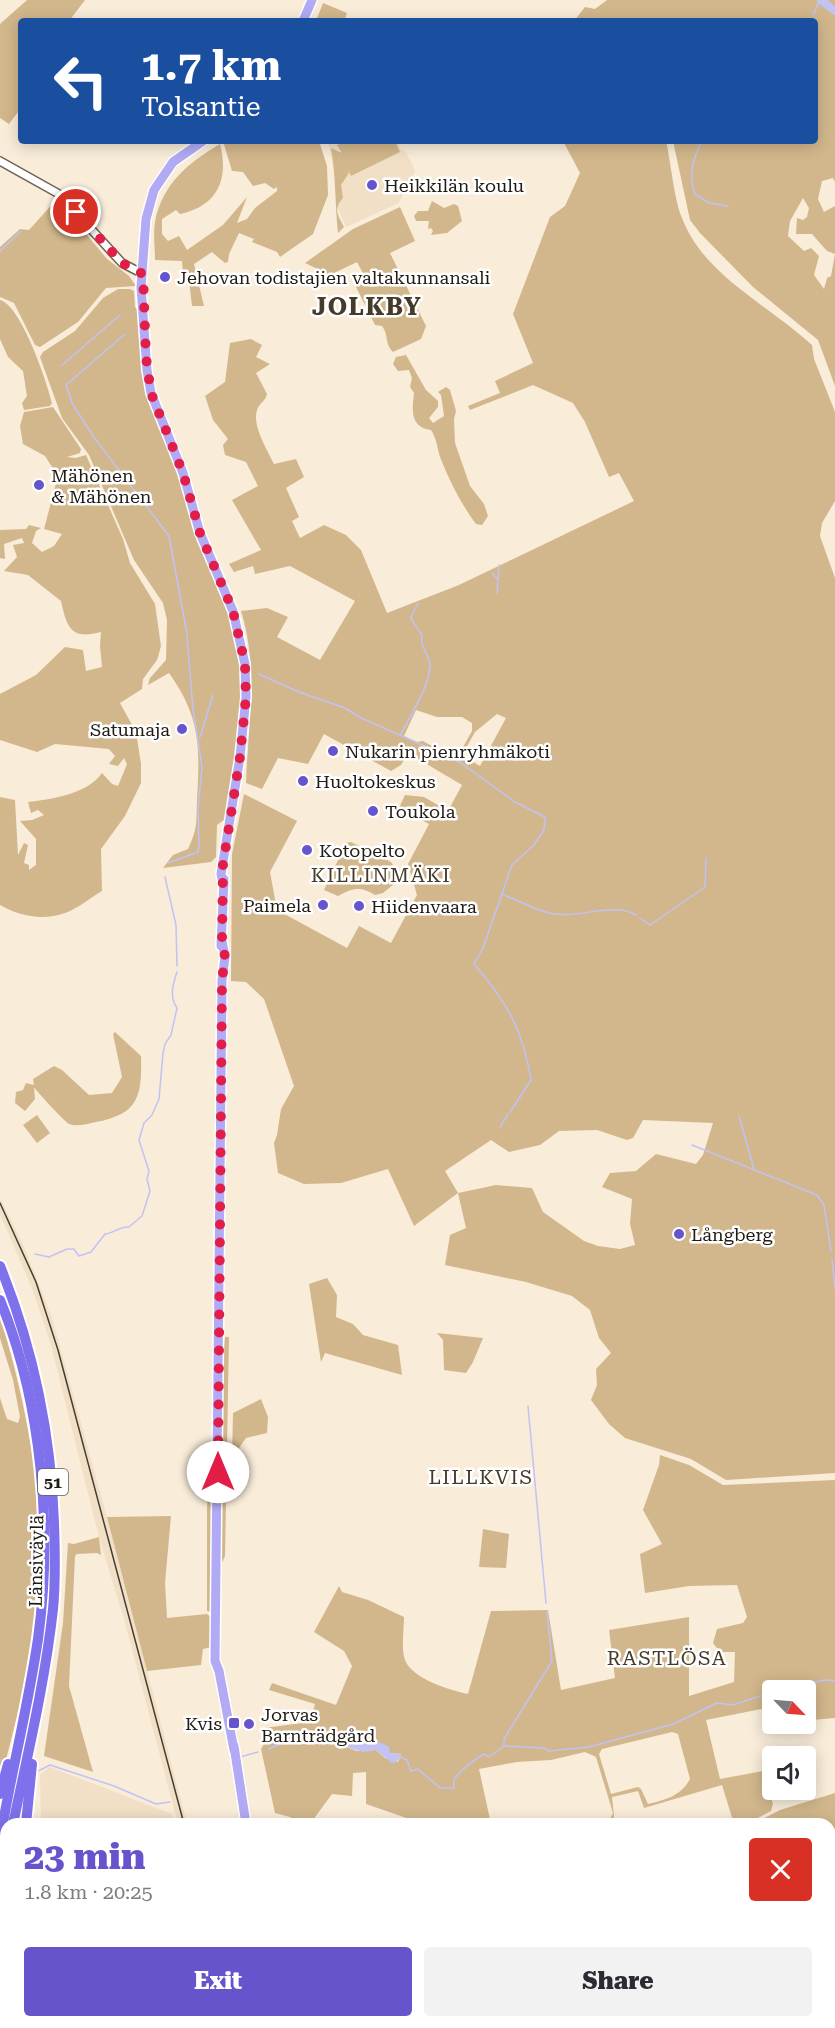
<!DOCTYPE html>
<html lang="en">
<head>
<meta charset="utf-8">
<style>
  body { margin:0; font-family:"Roboto Serif",serif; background:#f2f2f3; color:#2b2b33; height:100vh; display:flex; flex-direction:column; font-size:22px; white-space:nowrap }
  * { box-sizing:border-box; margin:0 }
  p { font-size:20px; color:#7c7c81 }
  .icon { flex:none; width:33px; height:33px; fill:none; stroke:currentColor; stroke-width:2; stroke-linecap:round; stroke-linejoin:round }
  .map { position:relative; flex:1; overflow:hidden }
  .panel { position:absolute; left:0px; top:1818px; width:836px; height:210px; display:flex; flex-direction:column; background:#fff; border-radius:18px 18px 0 0; box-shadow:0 3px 15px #0003 }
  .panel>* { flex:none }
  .banner { position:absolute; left:18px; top:18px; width:800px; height:126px; border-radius:6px; box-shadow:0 3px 15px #0003; background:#1a4fa0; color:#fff; overflow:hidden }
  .needle { width:39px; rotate:115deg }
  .controls { position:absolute; left:762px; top:1680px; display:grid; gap:12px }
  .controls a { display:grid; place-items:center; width:54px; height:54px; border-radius:6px; background:#fff; box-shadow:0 3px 15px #0003; font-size:30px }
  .pin { position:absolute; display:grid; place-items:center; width:51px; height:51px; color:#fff; margin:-26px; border:3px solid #fff; border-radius:50%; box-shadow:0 2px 6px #0007 }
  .me { position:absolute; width:66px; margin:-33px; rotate:0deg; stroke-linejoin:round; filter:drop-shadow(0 0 4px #0008) }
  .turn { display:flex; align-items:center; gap:21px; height:126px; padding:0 24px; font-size:27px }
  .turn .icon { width:78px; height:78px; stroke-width:2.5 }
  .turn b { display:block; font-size:42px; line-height:51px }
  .round { display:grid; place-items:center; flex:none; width:63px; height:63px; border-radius:6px; background:#f2f2f3 }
  .summary { display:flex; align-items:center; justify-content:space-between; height:102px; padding:0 24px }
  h1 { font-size:36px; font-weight:800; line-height:45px; color:#6654cd }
  .primary-button { display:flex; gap:12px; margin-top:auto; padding:12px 24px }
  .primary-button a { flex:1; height:69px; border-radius:6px; background:#6654cd; color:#fff; font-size:24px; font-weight:800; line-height:69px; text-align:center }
  .primary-button a+a { background:#f2f2f3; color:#2b2b33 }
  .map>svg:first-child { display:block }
</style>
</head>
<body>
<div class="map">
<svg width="835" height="2028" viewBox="0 0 835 2028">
  <rect width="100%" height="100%" fill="#f9ecd9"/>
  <g fill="#f1e0c6">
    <polygon points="328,141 397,141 401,150 406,152 415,171 399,203 346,227 336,204 336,180"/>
    <polygon points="0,1198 24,1247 52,1318 107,1517 187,1824 178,1824 124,1619 99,1537 51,1345 32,1288 0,1214"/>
    <polygon points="50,1767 172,1814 175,1824 41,1824 40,1774"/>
  </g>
  <g fill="#d2b78c" fill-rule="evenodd">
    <polygon points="27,0 85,0 69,21 21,21 21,108 9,124 0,118 0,24"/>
    <path d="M607 0H835V182L833 178 822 181 818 199 824 212 835 206V386L818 340 753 287 700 233 690 220 673 141H814V21H574L585 7 595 9ZM803 198 809 208 807 217 803 220 797 218 796 234H812L827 251 835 254 831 276 827 278 824 289 814 275 819 256 811 248 804 251 788 236 790 221Z"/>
    <polygon points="323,3 347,13 344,21 316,21"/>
    <path d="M223 141H319L327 166 328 195 313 234 280 257 277 252 252 242 254 239 239 233 229 254 228 262 225 263 212 252 194 264 204 306H192L189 280 183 273 182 261 155 260C155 248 153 234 155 222 162 184 189 162 220 144 229 179 218 206 180 214L176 210 162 219V234L168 241 179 236 187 250 223 225 247 197 237 223 247 219 255 208 277 191V187L274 189 265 183 253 186 243 172 232 171Z"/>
    <path d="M347 141H395L400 152 351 176 347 168 349 173 341 185 343 198C333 209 338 215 344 227L338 233C335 205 336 177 331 148L342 153 337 145Z"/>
    <path d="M563 141H666C671 163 674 199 682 218 704 276 769 305 812 345L814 359 835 412V501L822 523 820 536 835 578V1473L726 1480 691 1459 625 1438 609 1424 591 1400 597 1385 596 1369 611 1353 599 1338 590 1310 572 1296 526 1282 445 1265 450 1235 466 1228 458 1193 414 1226 388 1169 341 1183 304 1184 278 1173 274 1143 277 1135 281 1109 294 1086 264 999 246 982 231 981 232 854 244 794 297 821 270 872 277 910 347 948 359 926 391 943 417 895 408 864 429 824 399 808 405 795 424 797 448 811 462 785 408 753 401 765 391 771 324 734 308 764 278 758 262 789 246 783C248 724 259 669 241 611L267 608 288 617 277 637 320 660 355 601 290 566 255 574 253 566 234 572 229 564 261 550 232 500 258 486 246 462 225 455 223 445 228 439 213 420 205 396 225 382 230 343 251 339 262 345 256 357 270 364 256 373 267 394C265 402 259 403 257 410 252 426 267 449 274 464L296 459 304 477 286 488 299 517 292 521 300 538 324 525 346 535 361 550 387 613 459 585 634 501 619 473 609 477 585 422 573 403 533 385 470 410 468 406 500 393 495 381 533 363 513 314 550 217 565 206 580 173ZM416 710 437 717H462L472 723V731L457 758C445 751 435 748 423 741L416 742 404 736ZM497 714 506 718 480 766 462 755 475 732ZM643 1120 713 1123 703 1155 696 1164 656 1154 636 1171 610 1173 602 1187 632 1199 630 1224 635 1245 620 1249 598 1246 584 1241 543 1212 532 1188 496 1185 458 1193 445 1171 491 1140 509 1152 540 1145 559 1131 597 1130 627 1140 633 1138Z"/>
    <polygon points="57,199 107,259 129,276 136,286 106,288 78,322 40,347 35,345 14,303 0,297 0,247 20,229 29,230"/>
    <polygon points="432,201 444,208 454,204 458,206 462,221 447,233 431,235 433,231 431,228 428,229 429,221 416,221 414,216 418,211 428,211"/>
    <path d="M400 207 415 241 390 253 426 326 421 339 393 352C384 343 389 335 382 326L375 325 355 285 366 279 357 262 330 275 305 263 353 229Z"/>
    <path d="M118 289H130L134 291 135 307 140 313 144 365 211 564 235 630 244 666 242 702 230 806 224 820 217 825 216 857 211 862 163 868 173 855 188 849C198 828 196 822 197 800 200 747 201 718 169 673L148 685 150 678 166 660 167 620 163 603 134 560 89 455 62 418 40 357 43 352 75 331 103 298Z"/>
    <path d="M0 300C21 305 47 382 52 403L50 406 24 410 22 403 27 396 23 371 8 357 0 339Z"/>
    <path d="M406 355 426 390 438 401V407L429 418 433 423 444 416 441 395 438 392 446 387 450 390 456 411 454 419 455 443 470 486 484 504 488 516 482 525 476 524C461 504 449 480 440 457 437 447 437 440 431 430 410 427 412 410 414 393L410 387 412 378 409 370 398 371 393 364 396 357Z"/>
    <path d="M53 407 81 449 80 453 67 457 76 458 86 455 123 539 130 563 155 604 161 646 157 660 143 679 142 689 120 703 136 732 141 764V783L125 816 101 849 102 891C90 898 77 909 65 913 43 921 19 916 0 905V797L15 800 18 855 24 843 28 845 24 863 29 865V870L36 865V839L20 821 32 820 44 815 38 810 31 813 28 802C53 799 87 794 102 773L112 784 118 786 127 764 124 758 118 766 109 764 115 756 109 749 55 744 37 752 0 740V694L36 675 65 647 83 650 86 671 102 667 100 646 101 632C71 640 67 628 61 601L28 575 4 571 17 557 13 545 24 543 22 538 4 544 5 559 0 558V530L26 529 29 525 41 528 36 531 32 543 42 552 54 546 62 534 44 529 58 476 45 456 23 444 20 426 24 412Z"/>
    <path d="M351 842 391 862 405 884H394L383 893 375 895C360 886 353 888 338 896L324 890 346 843Z"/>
    <path d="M115 1032 141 1056C142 1096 139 1114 96 1122 87 1124 77 1127 69 1124 65 1122 38 1093 34 1087L35 1099 25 1111 15 1103 16 1092 23 1090 26 1083 34 1085 33 1079 54 1066 62 1070 89 1095 112 1093 122 1077 113 1034Z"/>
    <polygon points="37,1115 50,1133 37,1143 23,1125"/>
    <polygon points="327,1278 337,1295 336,1317 353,1324 363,1335 398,1345 402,1375 325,1353 321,1362 309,1284"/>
    <path d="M0 1316C30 1416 49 1519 35 1623 28 1678 13 1731 0 1784V1398L7 1419 18 1423 20 1417 13 1380 0 1338Z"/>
    <polygon points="437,1333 483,1338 473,1362 466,1373 444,1370 443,1340"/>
    <polygon points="225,1337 229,1337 225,1556 219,1569 221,1369"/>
    <polygon points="261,1399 268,1417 267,1433 246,1438 232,1458 233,1413"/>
    <polygon points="216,1440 212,1612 211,1612 207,1611 207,1509 210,1446"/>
    <path d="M660 1455 689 1465 723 1485 835 1480V1718L812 1720 806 1701V1690H772V1707L706 1720 720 1779 763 1771 773 1804 771 1811 746 1824H734L722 1785 644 1808 638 1791 612 1797 614 1816 612 1824H608L613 1813 596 1757 585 1752 551 1760 517 1762 479 1769 491 1824H418V1822L366 1804V1772L353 1773 352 1796 332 1794 310 1824H298L290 1817 275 1813 261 1749 265 1742 264 1728 310 1722 315 1704 269 1690 272 1683 336 1705 352 1666 344 1651 314 1632 339 1586 342 1592 368 1600 404 1617C404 1627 401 1651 405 1660 412 1679 450 1690 468 1694L491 1611 548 1610 561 1690 615 1678 609 1630 689 1617V1696L734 1682 735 1652H720L713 1643 717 1629 743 1623 747 1617 737 1585 689 1586 645 1593 640 1554 662 1544 643 1510 659 1465ZM344 1731C361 1739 379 1737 390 1753L401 1754 398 1762 385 1758 376 1750 357 1751 331 1741 335 1734ZM672 1732 678 1734 690 1779C681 1796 665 1800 648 1804L641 1789 638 1787 611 1794 599 1754 602 1749Z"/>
    <polygon points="171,1516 165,1583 167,1618 207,1614 212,1618 212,1647 203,1649 201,1665 147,1671 107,1517"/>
    <polygon points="483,1529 509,1534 506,1568 479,1567"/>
    <polygon points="99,1537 101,1555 97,1553 77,1554 75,1556 69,1686 93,1772 44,1756 63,1623 68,1543 74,1544"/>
    <polygon points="835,1793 835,1954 830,1977 830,1824 753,1824 780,1810"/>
    <polygon points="6,2004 6,2022 70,2022 72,2028 3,2028"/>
  </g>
  <path fill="#c2c2f5" d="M344 1731C360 1738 375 1738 389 1747L390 1753 401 1754 397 1762 392 1763 376 1750 363 1752 331 1742V1736Z"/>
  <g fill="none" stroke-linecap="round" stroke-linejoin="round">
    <g stroke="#c2c2f5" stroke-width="1.5">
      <polyline points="813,15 820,0"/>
      <polyline points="811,21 812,18"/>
      <path d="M702 141C693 159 688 174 695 194L709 203 728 206"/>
      <polyline points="0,251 21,231"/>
      <polyline points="125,334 66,385 72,403 93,436 169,536 187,634"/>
      <polyline points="61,366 120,315"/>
      <polyline points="492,573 497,579"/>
      <polyline points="497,593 499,565"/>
      <path d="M259 674 299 692 345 708 361 718 443 754 461 763 515 802 545 817 544 830 534 845 512 865 483 948 474 964C507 1002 523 1030 531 1080L510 1112"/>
      <path d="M401 734C411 714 428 689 430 667 431 656 419 647 422 635 418 628 413 625 411 617L418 603"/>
      <polyline points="200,737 213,695"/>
      <polyline points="168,863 198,852 199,847 198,809 202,767 193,710 187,636"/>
      <polyline points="165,877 176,925 177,966"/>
      <path d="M502 894C517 900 533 909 549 913 576 920 614 901 636 915"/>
      <polyline points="640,918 650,925 705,887 706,858"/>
      <polyline points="739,1116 754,1169"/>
      <polyline points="500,1127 508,1114"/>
      <polyline points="692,1145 817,1195 824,1205 831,1251"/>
      <path d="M35 1254 49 1257 67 1249H74L79 1256 91 1252 105 1234C114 1233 120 1226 129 1227L142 1216 150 1191 147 1179 149 1171 139 1140 144 1123 152 1115 159 1099 163 1053 165 1044 171 1035 177 1008C169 997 173 984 177 972"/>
      <polyline points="832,1259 835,1288"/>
      <polyline points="528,1406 546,1603"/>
      <polyline points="777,1690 825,1680 835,1681"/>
      <polyline points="504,1746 504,1739 552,1661 547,1611"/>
      <polyline points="269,1749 296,1736 323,1736 330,1738"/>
      <polyline points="240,1757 258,1752"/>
      <path d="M400 1757 407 1760 411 1771 418 1769 440 1788H454V1779C462 1769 474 1760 484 1754L489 1757 504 1746 544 1748 549 1751 589 1747 673 1724 717 1703 733 1705 772 1692"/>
      <polyline points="0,1760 1,1760"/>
      <polyline points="38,1771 50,1765 114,1786 156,1804 170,1802"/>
      <polyline points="830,1995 835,1995"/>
      <polyline points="19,2022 19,2028"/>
    </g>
    <polyline stroke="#c2c2f5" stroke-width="8" points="821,0 835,11"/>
    <defs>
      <g id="minor">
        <polyline points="0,161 59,194 122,263 143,274"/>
        <polyline points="216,2022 217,2028"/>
        <polyline points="315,2022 317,2028"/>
      </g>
      <g id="major">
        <polyline points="303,21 312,0"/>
        <polyline points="203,141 173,162 154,190 146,219 141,287 147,370 151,393 183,473 200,533 233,611 245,664 246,697 240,757 221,874 223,883"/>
        <polyline points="222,941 225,957 222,980 215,1661 219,1671 234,1750"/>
        <polyline points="221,946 224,879"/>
        <polyline points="234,1746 246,1824"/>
        <polyline points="209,2028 212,2022"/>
      </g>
      <g id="highway">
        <path d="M0 1266C34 1350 51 1433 54 1523 55 1552 56 1580 53 1609 45 1682 28 1753 13 1824"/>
        <path d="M0 1300C42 1402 53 1530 38 1639 28 1707 11 1773 0 1840"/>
        <polyline points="0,1794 8,1764"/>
        <polyline points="26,1824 32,1764"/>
        <polyline points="0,1904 6,1865"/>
        <polyline points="0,1990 6,1952"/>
      </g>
    </defs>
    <use href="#minor" stroke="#706554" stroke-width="10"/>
    <use href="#major" stroke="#fff" stroke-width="12"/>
    <use href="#highway" stroke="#fff" stroke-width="14"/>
    <use href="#minor" stroke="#fff" stroke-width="7"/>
    <use href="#major" stroke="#b2aaf4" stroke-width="9"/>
    <use href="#highway" stroke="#7f71ec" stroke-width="10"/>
    <g stroke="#433d34" stroke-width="1.5">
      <polyline points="0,1203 36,1282 58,1350 184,1824"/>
      <polyline points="233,2022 234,2028"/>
    </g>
    <defs>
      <polyline id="minor-bridge" points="0,1956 6,1956"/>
    </defs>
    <use href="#minor-bridge" stroke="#706554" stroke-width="10" stroke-linecap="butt"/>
    <use href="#minor-bridge" stroke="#fff" stroke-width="7"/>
  </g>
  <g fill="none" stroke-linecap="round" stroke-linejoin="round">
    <polyline stroke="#e11d48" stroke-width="10" stroke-dasharray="0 18" points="76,212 122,263 143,274 146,357 151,393 183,473 200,533 233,611 245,664 246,697 240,757 223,865 222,941 225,957 222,980 218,1472"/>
  </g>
  <g fill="#6654cd" stroke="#fff" stroke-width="2">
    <circle cx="372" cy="185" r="6"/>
    <circle cx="165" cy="277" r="6"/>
    <circle cx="39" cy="485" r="6"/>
    <circle cx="182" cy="729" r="6"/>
    <circle cx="333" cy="751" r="6"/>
    <circle cx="303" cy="781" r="6"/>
    <circle cx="373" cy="811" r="6"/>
    <circle cx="307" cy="850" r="6"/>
    <circle cx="323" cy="905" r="6"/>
    <circle cx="359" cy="906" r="6"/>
    <circle cx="679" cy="1234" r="6"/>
    <rect x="228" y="1717" width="12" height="12" rx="3"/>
    <circle cx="249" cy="1724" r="6"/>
  </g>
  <g text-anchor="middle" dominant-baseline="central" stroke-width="5" stroke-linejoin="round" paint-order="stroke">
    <rect fill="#fff" stroke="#63605b" stroke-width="1.5" x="38" y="1469" width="30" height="26" rx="4.5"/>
    <g font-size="16" font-weight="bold" fill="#201c15">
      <text x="53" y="1482">51</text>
    </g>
    <g font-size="18" fill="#201c15" stroke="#fff" text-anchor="start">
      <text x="384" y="185">Heikkilän koulu</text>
      <text x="177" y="277">Jehovan todistajien valtakunnansali</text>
      <text x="51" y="475">Mähönen<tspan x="51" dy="21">&amp; Mähönen</tspan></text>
      <text x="170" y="729" text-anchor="end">Satumaja</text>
      <text x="345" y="751">Nukarin pienryhmäkoti</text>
      <text x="315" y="781">Huoltokeskus</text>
      <text x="385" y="811">Toukola</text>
      <text x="319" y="850">Kotopelto</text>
      <text x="311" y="905" text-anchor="end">Paimela</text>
      <text x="371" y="906">Hiidenvaara</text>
      <text x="691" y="1234">Långberg</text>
      <text x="261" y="1714">Jorvas<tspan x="261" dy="21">Barnträdgård</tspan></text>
      <text x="222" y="1723" text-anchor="end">Kvis</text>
    </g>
    <g font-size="18" fill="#201c15" stroke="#fff">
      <text transform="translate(36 1561) rotate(-89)">Länsiväylä</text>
    </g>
    <g font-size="20" letter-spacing="1.5" fill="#453b2b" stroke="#fff">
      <text x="381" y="875">KILLINMÄKI</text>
      <text x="481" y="1477">LILLKVIS</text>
      <text x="667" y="1658">RASTLÖSA</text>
    </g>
    <g font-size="24" font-weight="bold" letter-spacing="1.5" fill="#453b2b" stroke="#fff">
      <text x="367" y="307">JOLKBY</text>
    </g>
  </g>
</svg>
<div class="controls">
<a><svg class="needle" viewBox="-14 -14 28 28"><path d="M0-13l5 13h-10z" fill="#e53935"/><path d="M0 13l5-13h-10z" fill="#7c7c81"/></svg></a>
<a><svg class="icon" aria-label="sound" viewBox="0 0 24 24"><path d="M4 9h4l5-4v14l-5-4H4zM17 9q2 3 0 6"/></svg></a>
</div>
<div class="pin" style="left:76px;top:212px;background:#d93025"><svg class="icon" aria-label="arrive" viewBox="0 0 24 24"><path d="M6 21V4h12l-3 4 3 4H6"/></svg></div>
<svg class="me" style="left:218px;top:1472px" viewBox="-20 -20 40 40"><circle r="19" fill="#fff"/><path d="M0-13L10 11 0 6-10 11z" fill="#e11d48"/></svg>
<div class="banner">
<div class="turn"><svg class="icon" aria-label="left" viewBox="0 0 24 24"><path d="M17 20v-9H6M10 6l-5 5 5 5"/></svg><div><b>1.7 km</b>Tolsantie</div></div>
</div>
<section class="panel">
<div class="summary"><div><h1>23 min</h1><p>1.8 km · 20:25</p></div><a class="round" style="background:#d93025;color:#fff"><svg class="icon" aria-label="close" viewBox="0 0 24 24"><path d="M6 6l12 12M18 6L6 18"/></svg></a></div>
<div class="primary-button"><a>Exit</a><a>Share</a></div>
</section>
</div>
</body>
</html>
